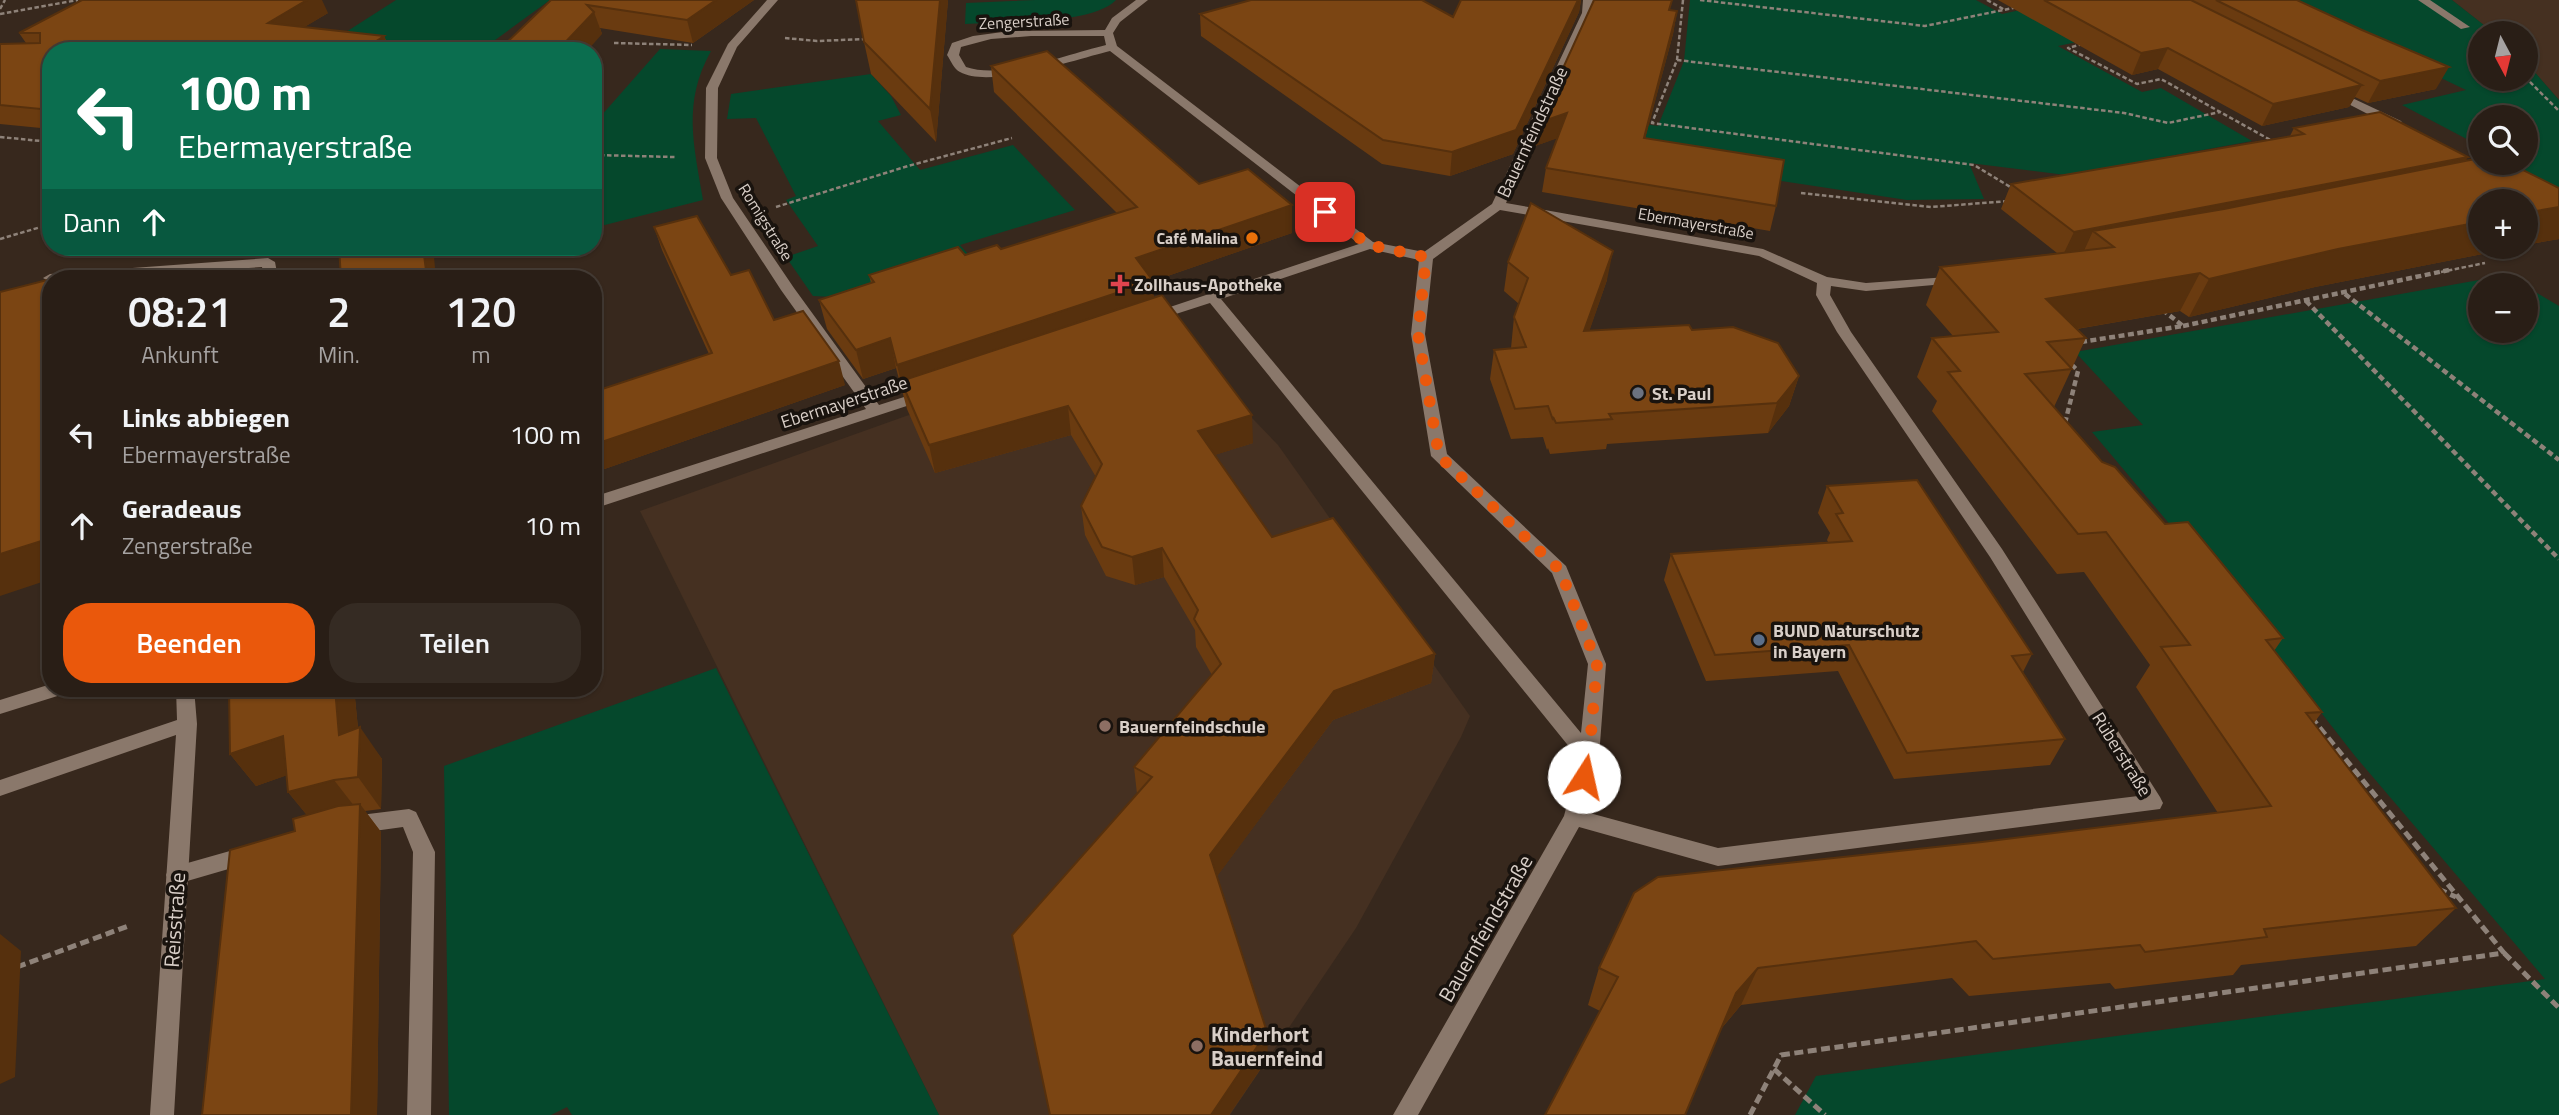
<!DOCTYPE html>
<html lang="de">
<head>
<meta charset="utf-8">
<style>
  body { margin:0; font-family:"Titillium Web",sans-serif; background:#352b23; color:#f1f3f6; height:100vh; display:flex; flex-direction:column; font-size:26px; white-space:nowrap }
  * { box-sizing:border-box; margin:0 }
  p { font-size:23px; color:#a5a2a1 }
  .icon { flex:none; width:38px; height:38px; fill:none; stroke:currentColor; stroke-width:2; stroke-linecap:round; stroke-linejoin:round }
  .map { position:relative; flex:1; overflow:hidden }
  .side { position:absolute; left:42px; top:270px; width:560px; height:427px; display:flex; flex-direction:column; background:#291e16; border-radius:28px; box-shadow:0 2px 5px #0004,0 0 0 2px #453c35 }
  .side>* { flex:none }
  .hud { position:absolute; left:42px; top:42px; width:560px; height:214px; border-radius:28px; box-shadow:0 2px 5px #0004,0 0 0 2px #453c35; background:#0b6e4f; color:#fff; overflow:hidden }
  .needle { width:46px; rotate:173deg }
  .tools { position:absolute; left:2468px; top:21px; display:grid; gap:14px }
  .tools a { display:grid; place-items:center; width:70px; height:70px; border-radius:50%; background:#291e16; box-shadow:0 2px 5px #0004,0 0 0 2px #453c35; font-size:35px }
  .pin { position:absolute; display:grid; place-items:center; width:60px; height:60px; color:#fff; margin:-30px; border-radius:14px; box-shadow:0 4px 10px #0006 }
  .me { position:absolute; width:77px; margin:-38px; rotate:10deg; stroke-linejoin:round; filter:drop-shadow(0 0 5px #0008) }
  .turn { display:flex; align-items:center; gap:24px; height:147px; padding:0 21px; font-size:32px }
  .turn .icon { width:91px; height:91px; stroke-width:2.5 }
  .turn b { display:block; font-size:49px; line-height:60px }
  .then { display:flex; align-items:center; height:66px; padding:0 21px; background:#0003; gap:14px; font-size:26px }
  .eta { display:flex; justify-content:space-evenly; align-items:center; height:119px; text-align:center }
  .eta b { font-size:42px; font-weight:600; line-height:49px }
  .cta { display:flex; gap:14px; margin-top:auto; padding:14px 21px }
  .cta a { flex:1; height:80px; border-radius:28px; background:#ea580c; color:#fff; font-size:28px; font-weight:600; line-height:80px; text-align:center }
  .cta a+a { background:#352b23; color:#f1f3f6 }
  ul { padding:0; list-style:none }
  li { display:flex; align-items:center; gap:21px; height:91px; padding:0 21px }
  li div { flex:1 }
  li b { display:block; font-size:26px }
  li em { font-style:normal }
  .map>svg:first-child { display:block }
</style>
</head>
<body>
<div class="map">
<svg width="2559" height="1115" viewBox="0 0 2559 1115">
  <rect width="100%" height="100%" fill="#37281d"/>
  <g fill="#453021">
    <polygon points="2452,0 2559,0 2559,100 2525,61 2525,33 2494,33"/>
    <polygon points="1180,343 1278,445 1470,716 1461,737 1356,928 1230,1115 939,1115 640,511 906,416"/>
  </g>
  <g fill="#05482c">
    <polygon points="396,0 550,0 480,51 346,51 321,48"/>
    <path d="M1036 0H1116C1092 25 1001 22 965 24L966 3Z"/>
    <polygon points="1690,0 1976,0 2002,14 2067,0 2103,0 2154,26 2058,46 2142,92 2161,88 2252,141 2066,175 1969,163 1984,199 1907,200 1649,161 1601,118 1658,126 1684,61"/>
    <polygon points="2278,0 2452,0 2494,33 2480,33 2480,79 2525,79 2525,61 2559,100 2559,189 2510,163 2525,163 2525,117 2480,117 2480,146 2402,105 2466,90"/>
    <path d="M660 49 711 51C682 103 694 145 703 200L593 228V125Z"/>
    <polygon points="871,74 891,96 901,115 878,121 920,170 1013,145 1075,210 960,245 968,254 836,297 813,296 786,257 818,246 786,200 796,196 756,118 727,119 731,94"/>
    <polygon points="2507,275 2524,285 2480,285 2480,331 2525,331 2525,286 2559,306 2559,1115 1795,1115 1816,1076 2545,979 2355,756 2226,591 2092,432 2143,425 2075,352"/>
    <polygon points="716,668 939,1115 572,1115 567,1107 551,1115 449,1115 444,766"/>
  </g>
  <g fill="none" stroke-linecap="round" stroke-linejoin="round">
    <g stroke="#8e8279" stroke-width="2.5" stroke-dasharray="4.5 2.5" stroke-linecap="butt">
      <polyline points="1683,0 1677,60 1652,123 1974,165 2012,188"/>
      <polyline points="1700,0 1925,26 2018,7"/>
      <polyline points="1987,0 2005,10"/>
      <polyline points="0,9 5,0"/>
      <polyline points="0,14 78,0"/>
      <polyline points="785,38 817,41 867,39"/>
      <polyline points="614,43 692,45"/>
      <polyline points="2083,44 2068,48 2137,84 2161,79 2274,142"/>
      <polyline points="1677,60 2124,113 2168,123 2220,112"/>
      <polyline points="2525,77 2559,111"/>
      <polyline points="0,137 51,142"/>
      <polyline points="593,155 675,157"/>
      <polyline points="1801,193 1931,207 2009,201"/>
      <polyline points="776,207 908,166 1012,138"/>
      <polyline points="0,239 51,224"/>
      <polyline points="2441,272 2485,263"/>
    </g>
    <g stroke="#8e8279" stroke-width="4.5" stroke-dasharray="6 3.5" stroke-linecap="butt">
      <polyline points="2345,294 2559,460"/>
      <polyline points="2306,301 2559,559"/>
      <polyline points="2183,326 2449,270"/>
      <polyline points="2081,342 2183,326 2164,311"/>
      <polyline points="2065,423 2078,371 2070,363"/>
    </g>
    <g stroke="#8e8279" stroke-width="5" stroke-dasharray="9 4.5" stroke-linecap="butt">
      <polyline points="2438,889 2456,897"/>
      <polyline points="2504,953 2559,1008"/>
      <polyline points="17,967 131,925"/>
      <polyline points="1774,1069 1825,1115"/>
      <polyline points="1750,1115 1781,1055 2504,953 2311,717"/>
    </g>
    <g fill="#8a786b" fill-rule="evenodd">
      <polygon points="2418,0 2430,0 2470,27 2461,29"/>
      <polygon points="268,258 275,262 278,278 264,278 262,267 103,278 51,278 50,282 43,278 50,274"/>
      <polygon points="409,809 416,812 435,852 431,1115 407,1115 413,852 403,827 352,834 345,831 342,825 345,819 352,816"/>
      <polygon points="251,845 259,848 262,854 259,860 177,884 169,882 166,875 169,868 177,866"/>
    </g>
    <g fill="#8a786b" fill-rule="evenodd">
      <polygon points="767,0 778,0 737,47 718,88 717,158 733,198 794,288 879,405 926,390 934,395 931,398 593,509 593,497 866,409 781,290 721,198 705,158 706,88 728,44"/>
      <path d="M1136 0H1148L1120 22 1113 33 1117 46 1373 242 1424 252 1492 204 1582 13 1583 0H1593L1592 13 1506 203 1763 249 1827 277 1866 283 1961 276 1963 279 1956 283 1866 291 1831 286 1830 295 1851 332 2002 549 2160 797 2163 803 2160 809 1718 866 1579 827 1418 1115H1393L1564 816 1579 759 1210 303 1151 322 1144 318 1146 315 1359 244 1110 51C1077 59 990 89 960 72 954 69 951 61 947 55L952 43 973 36 1010 31 1105 30 1112 18ZM1031 36H1104L1106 45C1068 54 1003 80 966 67L959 55 961 47 991 39ZM1500 210 1759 256 1817 283 1816 295 1837 332 1990 557 2138 796 1718 848 1586 812 1599 757 1606 664 1566 566 1447 454 1425 334 1433 259ZM1370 249 1419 260 1411 334 1431 456 1552 573 1588 664 1581 733 1221 299Z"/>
      <polygon points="2331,88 2401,121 2403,124 2393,127 2327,93 2325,91"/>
      <polygon points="51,684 51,688 70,688 67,693 0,714 0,700"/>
      <polygon points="176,688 194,688 197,724 174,1115 150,1115 176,735 0,796 0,780 177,720"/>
    </g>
  </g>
  <g fill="#6a3b10">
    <polygon points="551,0 754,0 693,43 600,28 602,34"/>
    <polygon points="948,0 936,142 871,74 864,42"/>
    <polygon points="1461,0 1581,0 1579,12 1513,154 1450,176 1382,164 1201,36 1200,14 1453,17"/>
    <polygon points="1998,0 2297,0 2436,89 2368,103 2355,97 2349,107 2262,126 2158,69 2132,75"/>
    <polygon points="1670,11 1677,11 1673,34 1645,138 1776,206 1770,231 1542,192 1546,168 1557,138 1535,146"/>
    <polygon points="328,13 304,27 384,36 391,51 51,51 51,129 0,124 0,44 26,43 19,33"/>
    <polygon points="991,66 1199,184 1292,233 1153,281 1154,297 1253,443 1214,455 1272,537 1435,654 1431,683 1333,720 1217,876 1268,1058 1229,1115 1050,1115 1137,794 1134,767 1212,675 1196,647 1195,630 1164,577 1135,585 1106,576 1085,535 1081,506 1096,477 1071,435 935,473 907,409 896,368 863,379 827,329 819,300 871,283 869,275 965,255 1001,249 1117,213 994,92"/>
    <polygon points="2294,128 2466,161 2559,188 2559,239 2525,245 2480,247 2518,247 2315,287 2189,317 2180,311 2077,329 2086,338 2054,407 2102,462 2165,524 2283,638 2274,651 2322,712 2314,723 2456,908 2416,946 2241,965 2233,975 2115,989 2110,983 1969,996 1952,978 1741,1005 1721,1029 1600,1011 1588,1005 1599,968 1982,842 2218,813 2136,687 2150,665 2084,572 2057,574 1932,411 1937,401 1917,377 1932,338 1953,336 1926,305 1940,267 2057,253 2001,209 2011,184 2290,136"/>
    <polygon points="654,227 731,275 774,320 845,385 593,473 593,392 709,354 662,250"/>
    <polygon points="1508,262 1607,280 1589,331 1692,330 1799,376 1789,406 1768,433 1607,444 1606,449 1550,454 1548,448 1547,450 1543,437 1511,439 1490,379 1494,350 1511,348 1514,317 1519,304 1504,291"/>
    <polygon points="1827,486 2032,654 2023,672 2065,739 2050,765 1894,779 1838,671 1706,681 1664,580 1671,554 1828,542 1827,540 1830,533 1818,513"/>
    <polygon points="229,688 354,688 358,728 382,759 381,809 365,811 381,832 377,1115 202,1115 295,831 307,815 288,792 287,775 256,786 230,754"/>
  </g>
  <g fill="#56300d">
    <polygon points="307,0 322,0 328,13 278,43 268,23"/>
    <polygon points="716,0 754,0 693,43 687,20"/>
    <polygon points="940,0 948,0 936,142 930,109"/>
    <polygon points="1578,0 1581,0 1579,12 1513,154 1450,176 1452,152"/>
    <polygon points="1677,11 1673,34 1639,162 1644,138"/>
    <polygon points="594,12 602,34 587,51 557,51"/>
    <polygon points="384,36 391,51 361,51"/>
    <polygon points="2168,48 2158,69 2132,75 2141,53"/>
    <polygon points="2449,67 2436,89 2368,103 2380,81"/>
    <polygon points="2362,85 2349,107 2262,126 2273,104"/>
    <polygon points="1567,113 1564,136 1535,146 1538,123"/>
    <polygon points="2468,157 2453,182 2093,231 2083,253 2062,257 2074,232"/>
    <polygon points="1292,205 1292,233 1153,281 1155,310 901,381 904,395 897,365 1136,258"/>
    <polygon points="2559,207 2559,239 2525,245 2525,213"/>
    <polygon points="2480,222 2480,247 2518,247 2315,287 2189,317 2209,279 2338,249"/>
    <polygon points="423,247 433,247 436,278 427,278"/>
    <polygon points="1613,251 1607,280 1579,361 1584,331"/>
    <polygon points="2200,273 2180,311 2029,337 2046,299"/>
    <polygon points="890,338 896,368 863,379 856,350"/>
    <polygon points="839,361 845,385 593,473 593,445"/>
    <polygon points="1799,376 1789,406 1768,433 1777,403"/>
    <polygon points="1068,406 1071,435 935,473 929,445"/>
    <polygon points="1252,415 1253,443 1199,460 1198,431"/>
    <polygon points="51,538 51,579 0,596 0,554"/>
    <polygon points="1162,548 1164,577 1135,585 1132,557"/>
    <polygon points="1435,654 1431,683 1333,720 1212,883 1210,855 1334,691"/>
    <polygon points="335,688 354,688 359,739 360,727 382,759 381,809 358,777 339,735"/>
    <polygon points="283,736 308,768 256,786 230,754"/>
    <polygon points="334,780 358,811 314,824 288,792"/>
    <polygon points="360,804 381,832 377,1115 351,1115"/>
    <polygon points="0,934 21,951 15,1077 0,1084"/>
    <polygon points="1758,968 1741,1005 1720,1030 1736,993"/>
    <polygon points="1267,1032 1268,1058 1229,1115 1211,1115"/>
  </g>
  <g fill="#7b4513" stroke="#56300d" stroke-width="2">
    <polygon points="82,0 307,0 268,23 384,36 361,51 51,51 51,110 0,105 0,44 40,43 40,33 19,33"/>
    <polygon points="551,0 716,0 687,20 587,5 594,12 557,51 498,51"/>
    <polygon points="856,0 940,0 930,109 864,42"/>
    <polygon points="1251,0 1422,0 1453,17 1461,0 1578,0 1516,130 1452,152 1383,140 1200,14"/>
    <polygon points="1594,0 1672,0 1669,10 1677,11 1644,138 1784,160 1776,206 1546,168 1567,113 1538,123"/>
    <polygon points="2044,0 2191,0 2362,85 2273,104 2168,48 2141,53"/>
    <polygon points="2216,0 2297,0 2362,30 2449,67 2380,81"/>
    <polygon points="1047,51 1199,184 1248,169 1292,205 1136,258 1153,281 897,365 890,338 856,350 819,300 874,282 869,275 958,247 965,255 997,245 1001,249 1137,207 991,66"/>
    <polygon points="2380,112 2468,157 2074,232 2011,184 2304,134 2294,128"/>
    <polygon points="2480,158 2480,163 2509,163 2559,188 2559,207 2525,213 2525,201 2480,201 2480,222 2338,249 2209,279 2200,273 2046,299 2086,338 2047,342 2072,369 2025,374 2102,462 2115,467 2165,524 2188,522 2283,638 2266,640 2322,712 2306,713 2456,908 2264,929 2267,937 2145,952 2140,945 1993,959 1976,941 1758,968 1736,993 1685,1115 1545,1115 1618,977 1599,968 1634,893 1658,877 1982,842 2271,806 2161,647 2190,645 2106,532 2078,534 1948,372 1960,371 1932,338 1998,332 1940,267 2114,247 2093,231 2224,209"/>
    <polygon points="1531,203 1613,251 1584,331 1689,325 1692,330 1733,327 1778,343 1799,376 1777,403 1609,414 1612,419 1556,423 1553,417 1553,420 1548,406 1515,409 1494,350 1526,347 1514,317 1528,278 1508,262"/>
    <polygon points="697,216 731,275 749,270 774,320 803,311 839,361 593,445 593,392 712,353 654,227"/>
    <polygon points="339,247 423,247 427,278 341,278"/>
    <polygon points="73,273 73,278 53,278"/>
    <polygon points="51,279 51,538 0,554 0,292"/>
    <polygon points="1162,295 1252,415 1198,431 1272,537 1333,518 1435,654 1334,691 1210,855 1267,1032 1211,1115 1050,1115 1012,935 1152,777 1134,767 1221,664 1194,619 1198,610 1162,548 1132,557 1102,547 1081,506 1102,464 1068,406 929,445 901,381"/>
    <polygon points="1917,480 2032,654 2012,656 2065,739 1907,753 1849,645 1715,655 1671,554 1852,541 1836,514 1843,513 1827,486"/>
    <polygon points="229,688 335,688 339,735 360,727 358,777 334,780 288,792 283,736 230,754"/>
    <polygon points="360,804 351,1115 202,1115 230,850 295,831 293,819 338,806"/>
  </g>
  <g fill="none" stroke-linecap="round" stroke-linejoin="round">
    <polyline stroke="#ea580c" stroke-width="12" stroke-dasharray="0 21.6" points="1325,212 1369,245 1426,257 1418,334 1439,456 1560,570 1597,664 1589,757 1584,777"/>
  </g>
  <circle fill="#e8710a" stroke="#19130e" stroke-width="2.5" cx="1252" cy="238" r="7"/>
  <path fill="#e0444e" stroke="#19130e" stroke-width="2.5" d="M1116.5 273.5h7v7h7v7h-7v7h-7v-7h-7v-7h7z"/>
  <circle fill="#6b7280" stroke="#19130e" stroke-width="2.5" cx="1638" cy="393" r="7"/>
  <circle fill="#5c6f8a" stroke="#19130e" stroke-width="2.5" cx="1759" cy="640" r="7"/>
  <g fill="#8d6e63" stroke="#19130e" stroke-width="2.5">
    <circle cx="1105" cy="726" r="7"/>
    <circle cx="1197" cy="1046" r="7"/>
  </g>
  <g text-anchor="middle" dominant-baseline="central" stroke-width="7" stroke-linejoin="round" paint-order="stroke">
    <g font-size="16" fill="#d9cfc8" stroke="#19130e">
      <text transform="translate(1024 21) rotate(-3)">Zengerstraße</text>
      <text transform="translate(766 222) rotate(58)">Romigstraße</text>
      <text transform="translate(1696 223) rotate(10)">Ebermayerstraße</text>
    </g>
    <g font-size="16" font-weight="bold" fill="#d9cfc8" stroke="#19130e" text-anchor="end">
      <text x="1238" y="238">Café Malina</text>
    </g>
    <g font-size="18" fill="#d9cfc8" stroke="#19130e">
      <text transform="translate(1532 132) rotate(-65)">Bauernfeindstraße</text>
      <text transform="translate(844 402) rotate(-18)">Ebermayerstraße</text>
      <text transform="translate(2122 754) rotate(58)">Rüberstraße</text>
    </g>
    <g font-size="18" font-weight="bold" fill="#d9cfc8" stroke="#19130e" text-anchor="start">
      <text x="1134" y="284">Zollhaus-Apotheke</text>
      <text x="1652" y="393">St. Paul</text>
      <text x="1773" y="630">BUND Naturschutz<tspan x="1773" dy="21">in Bayern</tspan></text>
      <text x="1119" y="726">Bauernfeindschule</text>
    </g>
    <g font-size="21" fill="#d9cfc8" stroke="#19130e">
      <text transform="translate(174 920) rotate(-86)">Reisstraße</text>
      <text transform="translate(1485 928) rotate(-60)">Bauernfeindstraße</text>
    </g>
    <g font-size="21" font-weight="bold" fill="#d9cfc8" stroke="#19130e" text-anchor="start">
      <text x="1211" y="1034">Kinderhort<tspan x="1211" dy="24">Bauernfeind</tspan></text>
    </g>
  </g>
</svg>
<div class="tools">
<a><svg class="needle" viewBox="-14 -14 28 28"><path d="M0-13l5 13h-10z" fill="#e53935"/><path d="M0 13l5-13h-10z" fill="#a5a2a1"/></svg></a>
<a><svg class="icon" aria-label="search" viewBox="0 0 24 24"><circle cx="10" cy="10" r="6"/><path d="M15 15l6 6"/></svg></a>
<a>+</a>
<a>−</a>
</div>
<div class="pin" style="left:1325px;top:212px;background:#d93025"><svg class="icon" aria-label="arrive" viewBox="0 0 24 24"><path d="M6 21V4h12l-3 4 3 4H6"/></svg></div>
<svg class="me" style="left:1584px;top:777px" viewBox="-20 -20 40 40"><circle r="19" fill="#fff"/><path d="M0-13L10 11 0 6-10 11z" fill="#ea580c"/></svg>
<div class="hud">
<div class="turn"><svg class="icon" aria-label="left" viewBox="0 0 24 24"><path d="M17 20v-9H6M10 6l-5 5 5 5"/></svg><div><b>100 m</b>Ebermayerstraße</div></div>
<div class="then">Dann<svg class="icon" aria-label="ahead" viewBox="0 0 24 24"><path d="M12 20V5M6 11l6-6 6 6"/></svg></div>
</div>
<section class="side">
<div class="eta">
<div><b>08:21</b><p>Ankunft</p></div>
<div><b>2</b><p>Min.</p></div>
<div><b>120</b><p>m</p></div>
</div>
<ul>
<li><svg class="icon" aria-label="left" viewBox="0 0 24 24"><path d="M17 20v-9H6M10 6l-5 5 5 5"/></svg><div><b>Links abbiegen</b><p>Ebermayerstraße</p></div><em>100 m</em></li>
<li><svg class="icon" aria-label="ahead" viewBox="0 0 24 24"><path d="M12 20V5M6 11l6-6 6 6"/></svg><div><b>Geradeaus</b><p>Zengerstraße</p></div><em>10 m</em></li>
</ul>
<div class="cta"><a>Beenden</a><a>Teilen</a></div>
</section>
</div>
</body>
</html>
